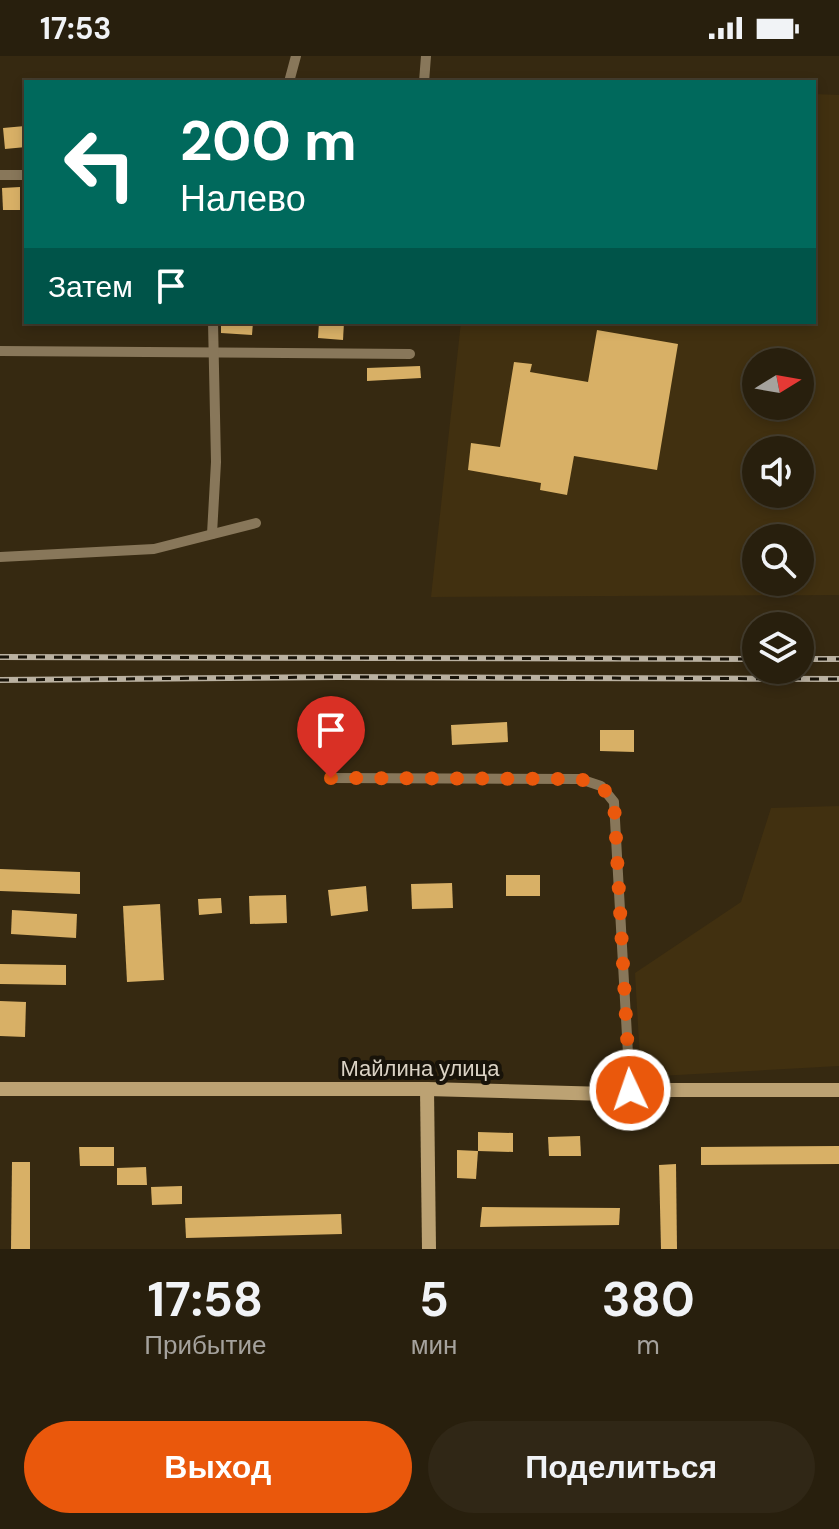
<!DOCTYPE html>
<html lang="ru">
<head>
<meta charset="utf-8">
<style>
  body { margin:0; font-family:"DM Sans",sans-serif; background:#302716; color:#f1f3f6; height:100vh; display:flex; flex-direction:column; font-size:30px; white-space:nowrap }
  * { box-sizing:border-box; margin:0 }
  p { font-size:26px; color:#a5a29d }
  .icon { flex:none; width:44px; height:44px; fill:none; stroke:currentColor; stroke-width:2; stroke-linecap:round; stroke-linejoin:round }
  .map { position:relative; height:1193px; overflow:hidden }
  .sheet { display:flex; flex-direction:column; background:#281f0d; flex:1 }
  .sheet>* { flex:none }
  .hud { position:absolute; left:24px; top:24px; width:792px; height:244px; border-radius:0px; box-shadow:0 4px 12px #0003,0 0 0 2px #443d2e; background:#00695c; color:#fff; overflow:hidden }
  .needle { width:52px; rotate:79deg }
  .buttons { position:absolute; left:742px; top:292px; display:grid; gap:16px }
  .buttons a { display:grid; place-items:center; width:72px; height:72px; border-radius:50%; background:#281f0d; box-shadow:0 4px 12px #0003,0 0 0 2px #443d2e; font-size:40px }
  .pin { position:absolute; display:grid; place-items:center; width:68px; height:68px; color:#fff; margin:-82px -34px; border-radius:50% 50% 50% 0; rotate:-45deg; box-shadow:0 0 8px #0007 }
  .pin .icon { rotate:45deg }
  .me { position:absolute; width:88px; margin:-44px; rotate:357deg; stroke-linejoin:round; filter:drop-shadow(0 0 6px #0008) }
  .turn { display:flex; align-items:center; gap:28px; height:168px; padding:0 24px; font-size:36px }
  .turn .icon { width:104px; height:104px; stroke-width:2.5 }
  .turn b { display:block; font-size:56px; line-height:68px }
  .then { display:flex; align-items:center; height:76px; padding:0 24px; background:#0003; gap:16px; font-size:30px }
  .eta { display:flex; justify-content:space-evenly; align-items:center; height:136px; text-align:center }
  .eta b { font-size:48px; font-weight:700; line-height:56px }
  .cta { display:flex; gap:16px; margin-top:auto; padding:16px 24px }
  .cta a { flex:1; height:92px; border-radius:48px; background:#ea580c; color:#fff; font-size:32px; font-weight:700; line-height:92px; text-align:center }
  .cta a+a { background:#302716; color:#f1f3f6 }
  .status { display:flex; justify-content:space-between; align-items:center; height:56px; padding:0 40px; background:#281f0d; direction:ltr }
  .status svg { height:22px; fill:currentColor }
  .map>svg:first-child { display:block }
</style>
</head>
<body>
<div class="status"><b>17:53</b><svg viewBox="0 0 49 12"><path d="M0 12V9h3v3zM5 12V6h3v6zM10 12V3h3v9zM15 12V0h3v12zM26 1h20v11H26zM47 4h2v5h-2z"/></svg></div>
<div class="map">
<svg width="839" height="1193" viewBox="0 0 839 1193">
  <rect width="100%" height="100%" fill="#362911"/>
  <g fill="#413010" fill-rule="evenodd">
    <path d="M814 38 839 39V539L431 541 461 266H814ZM756 306H800V350H756ZM756 394H800V438H756ZM756 482H800V526H756Z"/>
    <polygon points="839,750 839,1010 641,1021 635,917 741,846 771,752"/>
  </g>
  <g fill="#d8b066">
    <polygon points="25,70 26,91 5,93 3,72"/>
    <polygon points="20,131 20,154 3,154 2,132"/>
    <polygon points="221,266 253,266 252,279 221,277"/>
    <polygon points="319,266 344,266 343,284 318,282"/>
    <polygon points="597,274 678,288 657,414 574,400 567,439 540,434 541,427 468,414 471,387 500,391 514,306 532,308 530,316 588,326"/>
    <polygon points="420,310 421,322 367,325 367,312"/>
    <polygon points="507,666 508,686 452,689 451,669"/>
    <polygon points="600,674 634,674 634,696 600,695"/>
    <polygon points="0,813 80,816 80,838 0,835"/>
    <rect x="506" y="819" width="34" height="21"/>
    <polygon points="452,827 453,852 412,853 411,828"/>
    <polygon points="366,830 368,855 331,860 328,834"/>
    <polygon points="286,839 287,867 250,868 249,840"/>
    <polygon points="221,842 222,857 199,859 198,843"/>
    <polygon points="160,848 164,924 127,926 123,850"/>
    <polygon points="12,854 77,858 76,882 11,878"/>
    <polygon points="0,908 66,909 66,929 0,928"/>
    <polygon points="0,945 26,946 25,981 0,980"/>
    <polygon points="478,1076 513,1077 513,1096 478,1095"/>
    <polygon points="580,1080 581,1100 549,1100 548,1081"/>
    <polygon points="839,1090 839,1108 701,1109 701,1091"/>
    <polygon points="79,1091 114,1091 114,1110 80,1110"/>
    <polygon points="457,1094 478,1095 476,1123 457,1122"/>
    <polygon points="12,1106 30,1106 30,1193 11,1193"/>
    <polygon points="676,1108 677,1193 661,1193 659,1109"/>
    <polygon points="146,1111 147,1129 117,1129 117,1112"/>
    <polygon points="182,1130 182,1148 152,1149 151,1131"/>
    <polygon points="482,1151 620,1152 619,1169 480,1171"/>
    <polygon points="341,1158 342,1178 186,1182 185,1162"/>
  </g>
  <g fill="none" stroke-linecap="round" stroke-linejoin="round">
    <g stroke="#88775a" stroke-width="10">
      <polyline points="289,26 296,0"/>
      <polyline points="424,26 426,0"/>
      <polyline points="0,119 26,119"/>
      <polyline points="0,295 410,298"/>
      <polyline points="212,478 216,406 213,266"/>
      <polyline points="0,501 154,493 256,467"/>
      <polyline points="331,722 580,723 601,730 614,746 630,1034"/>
    </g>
    <g stroke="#bca273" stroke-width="14">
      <polyline points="0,1033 427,1033 607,1038 630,1034 839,1034"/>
      <polyline points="427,1033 429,1193"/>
    </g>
    <defs>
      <g id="rail">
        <polyline points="0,601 756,603"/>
        <polyline points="800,603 839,603"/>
        <polyline points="0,624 338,621 839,623"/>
      </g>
    </defs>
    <use href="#rail" stroke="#bab1a1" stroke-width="6"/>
    <use href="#rail" stroke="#181309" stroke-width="3" stroke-dasharray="9" stroke-linecap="butt"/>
  </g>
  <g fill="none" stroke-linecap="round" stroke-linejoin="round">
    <polyline stroke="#ea580c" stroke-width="14" stroke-dasharray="0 25.2" points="331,722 580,723 601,730 614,746 630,1034"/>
  </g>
  <g text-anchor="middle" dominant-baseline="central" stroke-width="8" stroke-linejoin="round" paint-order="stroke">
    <g font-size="22" fill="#dbd3c5" stroke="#181309">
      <text x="420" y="1012">Майлина улица</text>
    </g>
  </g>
</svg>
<div class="buttons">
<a><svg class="needle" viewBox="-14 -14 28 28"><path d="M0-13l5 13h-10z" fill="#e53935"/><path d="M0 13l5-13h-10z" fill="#a5a29d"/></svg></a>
<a><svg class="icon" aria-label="sound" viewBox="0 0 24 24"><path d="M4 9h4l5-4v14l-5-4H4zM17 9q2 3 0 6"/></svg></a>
<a><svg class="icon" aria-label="search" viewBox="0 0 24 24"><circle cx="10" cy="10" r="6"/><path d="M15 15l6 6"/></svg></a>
<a><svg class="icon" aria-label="layers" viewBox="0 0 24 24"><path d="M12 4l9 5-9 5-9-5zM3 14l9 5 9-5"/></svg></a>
</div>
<div class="pin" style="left:331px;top:722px;background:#d93025"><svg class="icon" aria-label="arrive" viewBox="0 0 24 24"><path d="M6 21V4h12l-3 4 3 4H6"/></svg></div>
<svg class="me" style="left:630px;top:1034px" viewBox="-20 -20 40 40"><circle r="17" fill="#ea580c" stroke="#fff" stroke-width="3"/><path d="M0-11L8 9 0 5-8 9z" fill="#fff"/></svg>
<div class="hud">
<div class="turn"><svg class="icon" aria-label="left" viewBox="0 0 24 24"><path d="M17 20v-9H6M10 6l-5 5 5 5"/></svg><div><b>200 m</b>Налево</div></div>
<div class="then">Затем<svg class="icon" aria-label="arrive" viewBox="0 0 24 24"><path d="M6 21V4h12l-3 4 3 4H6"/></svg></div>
</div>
</div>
<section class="sheet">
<div class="eta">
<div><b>17:58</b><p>Прибытие</p></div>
<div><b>5</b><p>мин</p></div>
<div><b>380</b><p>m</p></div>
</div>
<div class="cta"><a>Выход</a><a>Поделиться</a></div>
</section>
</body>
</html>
